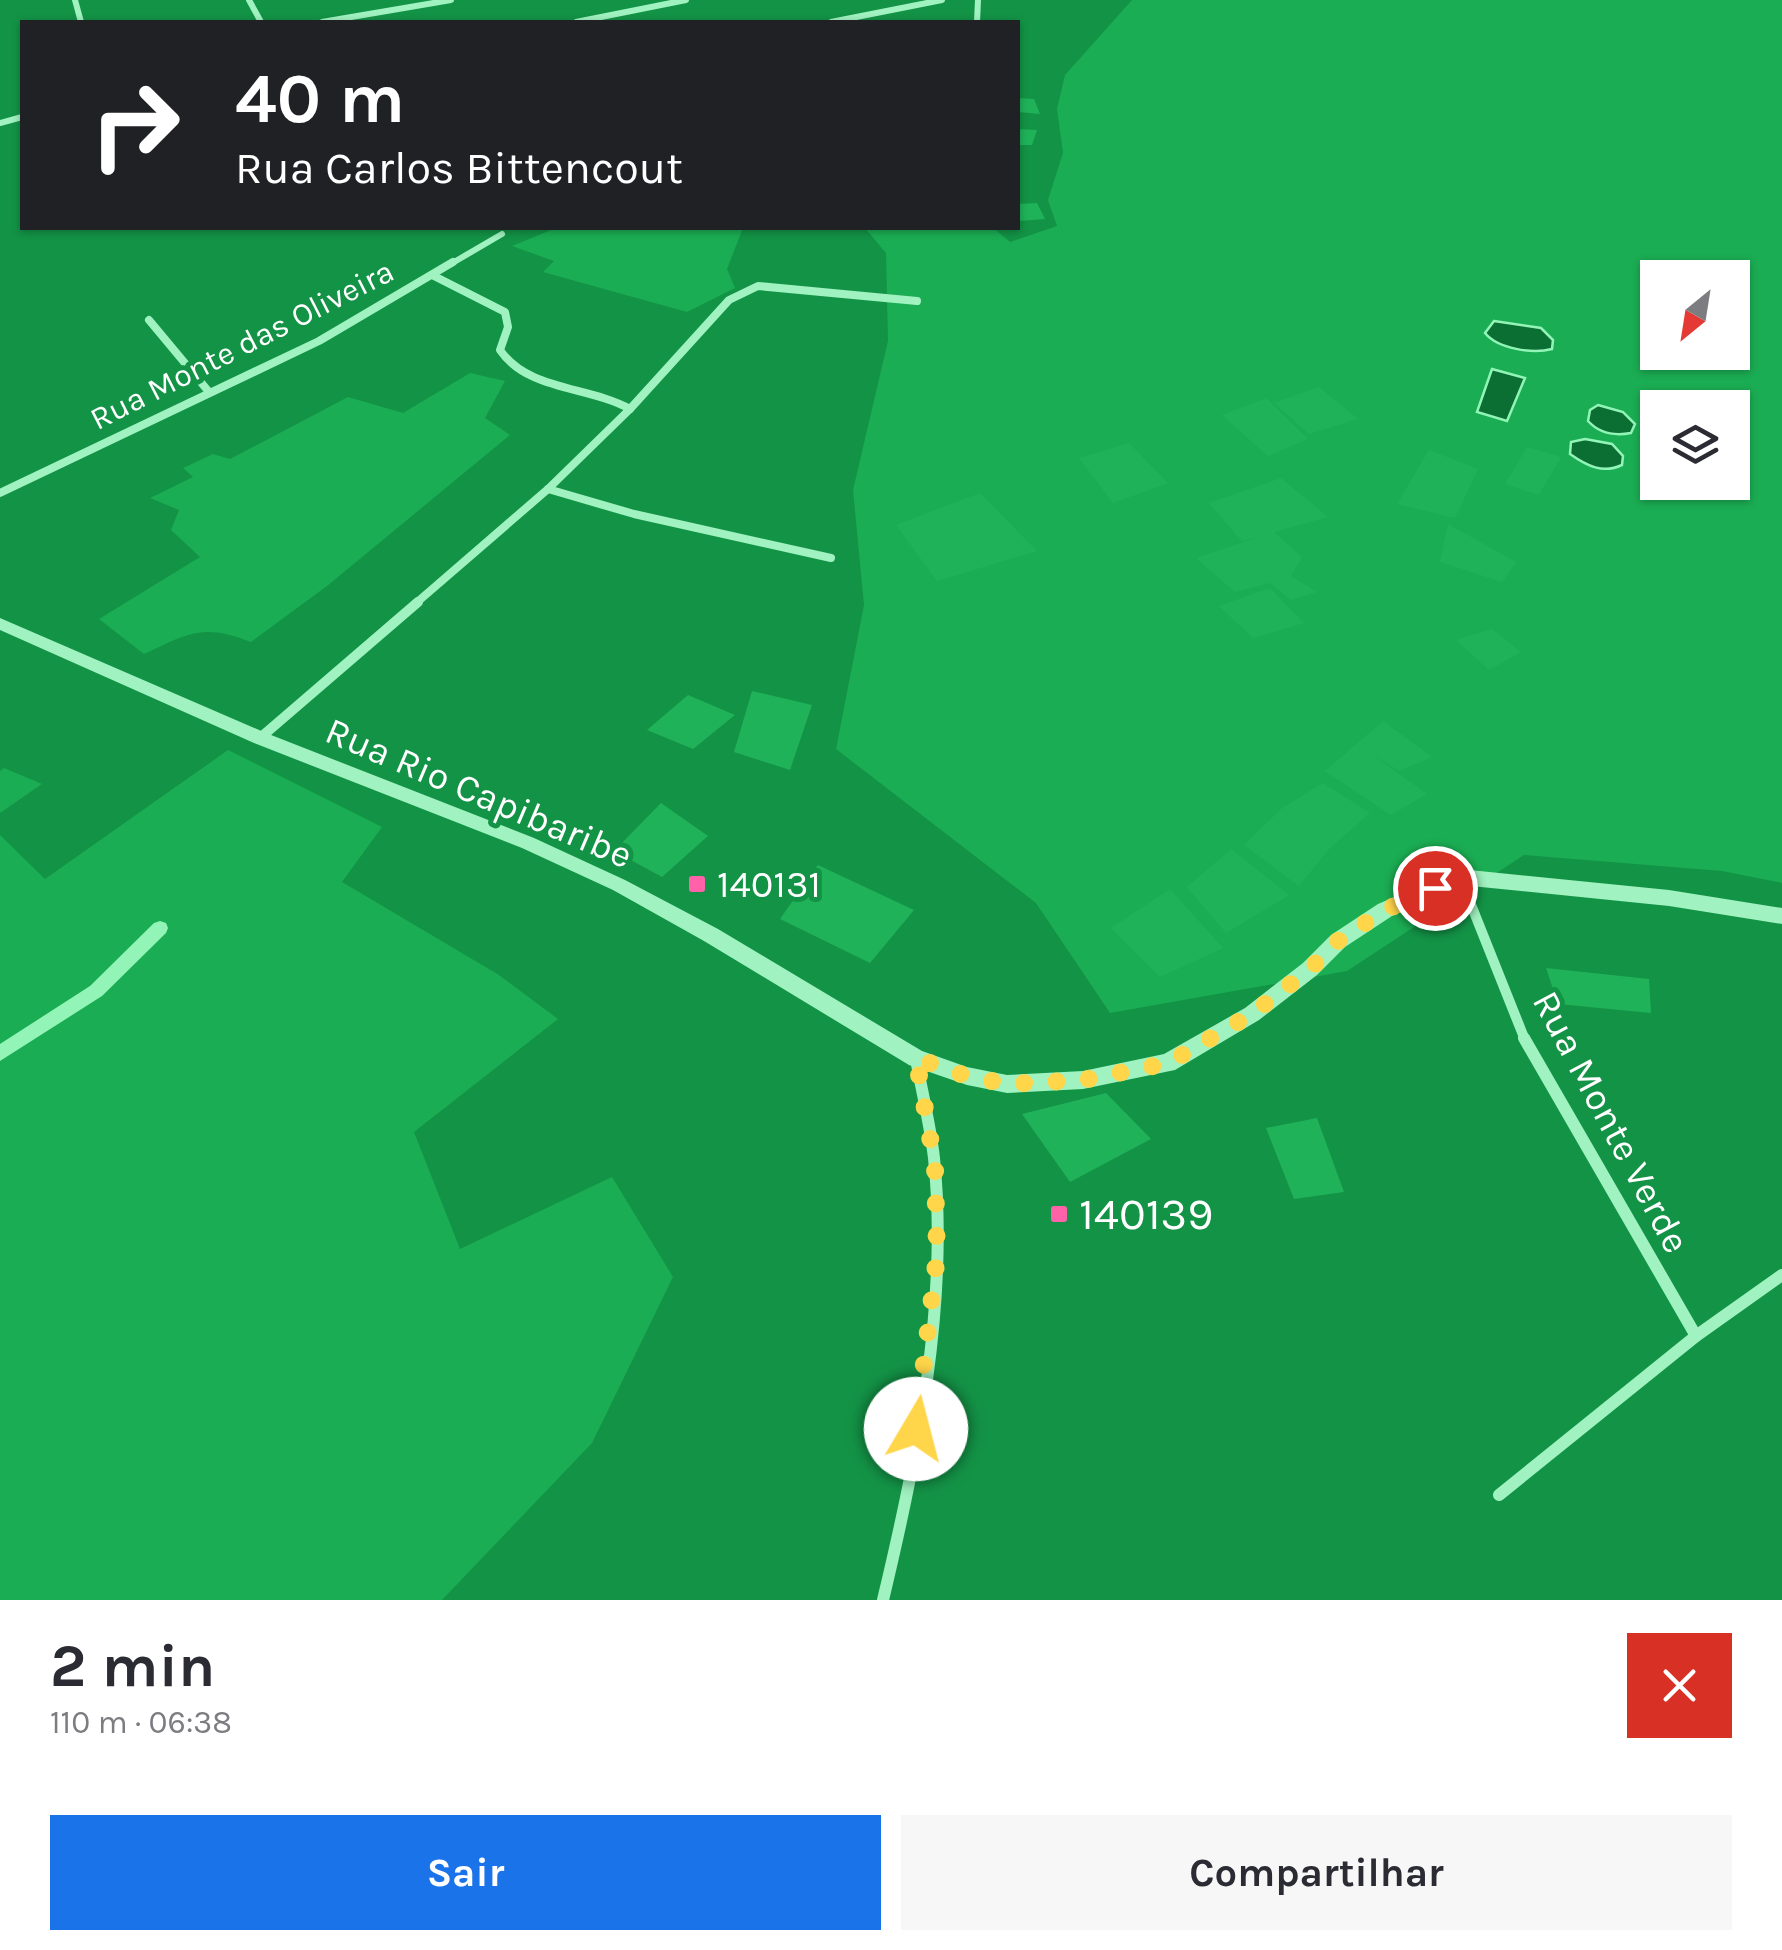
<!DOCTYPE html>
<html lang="pt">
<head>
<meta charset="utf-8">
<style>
  body { margin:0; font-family:Karla,sans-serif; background:#f7f7f7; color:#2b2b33; height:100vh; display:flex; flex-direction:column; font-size:38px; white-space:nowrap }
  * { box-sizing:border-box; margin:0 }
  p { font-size:32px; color:#7c7c81 }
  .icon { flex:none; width:55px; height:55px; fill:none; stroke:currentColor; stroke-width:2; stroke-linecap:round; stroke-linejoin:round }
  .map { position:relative; height:1600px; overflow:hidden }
  .side { display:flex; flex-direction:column; background:#fff; flex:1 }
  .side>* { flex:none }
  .hud { position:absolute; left:20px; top:20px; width:1000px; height:210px; border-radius:0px; box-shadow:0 2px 8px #0004; background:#202124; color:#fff; overflow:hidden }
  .needle { width:65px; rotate:210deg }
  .tools { position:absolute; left:1640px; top:260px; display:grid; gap:20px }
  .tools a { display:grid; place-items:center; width:110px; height:110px; border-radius:0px; background:#fff; box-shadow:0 2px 8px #0004; font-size:50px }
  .pin { position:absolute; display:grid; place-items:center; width:85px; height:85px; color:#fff; margin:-42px; border:5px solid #fff; border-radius:50%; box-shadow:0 2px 10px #0007 }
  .me { position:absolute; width:110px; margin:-55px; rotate:8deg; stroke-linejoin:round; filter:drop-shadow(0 0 8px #0008) }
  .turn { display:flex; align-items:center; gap:35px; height:210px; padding:0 50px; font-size:45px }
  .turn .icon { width:130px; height:130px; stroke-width:2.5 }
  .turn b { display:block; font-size:70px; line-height:85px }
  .round { display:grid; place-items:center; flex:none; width:105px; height:105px; border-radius:0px; background:#f7f7f7 }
  .overview { display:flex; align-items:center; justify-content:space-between; height:170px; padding:0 50px }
  h1 { font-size:60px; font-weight:700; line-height:75px }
  .cta { display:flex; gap:20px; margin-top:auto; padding:20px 50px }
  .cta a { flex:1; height:115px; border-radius:0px; background:#1a73e8; color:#fff; font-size:40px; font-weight:700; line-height:115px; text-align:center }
  .cta a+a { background:#f7f7f7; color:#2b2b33 }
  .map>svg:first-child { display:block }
</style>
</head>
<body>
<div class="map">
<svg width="1782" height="1600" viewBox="0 0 1782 1600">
  <rect width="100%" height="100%" fill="#139346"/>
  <g fill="#1bad53" fill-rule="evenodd">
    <path d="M1132 0H1782V883L1722 871 1524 855 1347 971 1110 1013 1036 903 836 749 864 605 853 490 888 341 886 253 865 228H993L1010 242 1057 226 1048 200 1063 153 1057 109 1065 75ZM1658 278H1732V352H1658ZM1658 408H1732V482H1658Z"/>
    <polygon points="556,228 743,228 727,269 735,288 687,312 543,272 554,261 512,246"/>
    <path d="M470 373 505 381 485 418 510 435 327 586 251 642C203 623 189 633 144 654L99 619 200 557 171 530 179 510 150 498 193 477 183 468 213 454 230 459 348 397 403 413Z"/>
    <polygon points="228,750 382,827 342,882 499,975 558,1019 414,1132 460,1249 612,1177 673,1277 592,1443 442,1600 0,1600 0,835 45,879"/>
    <polygon points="4,768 42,784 0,813 0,771"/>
  </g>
  <g fill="#0b6f34" stroke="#92f5b7" stroke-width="2.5">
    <path d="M1494 321 1541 328 1553 340 1552 349C1533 354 1498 349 1485 333Z"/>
    <polygon points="1492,369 1525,378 1507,421 1477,412"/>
    <path d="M1598 405 1623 412 1635 424 1631 433C1615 436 1599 433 1588 421L1590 410Z"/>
    <path d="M1585 439 1612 444 1623 456 1622 465C1603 474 1587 466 1570 454L1571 442Z"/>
  </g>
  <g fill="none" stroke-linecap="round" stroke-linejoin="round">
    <polygon fill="#92f5b7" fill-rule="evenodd" points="160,921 166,923 168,928 166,933 102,996 0,1061 0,1044 90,986 154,923"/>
  </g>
  <g fill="#20b259">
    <polygon points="1018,98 1034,99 1040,114 1018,112"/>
    <polygon points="1018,129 1037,130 1032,145 1018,145"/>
    <polygon points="1037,203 1045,219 1018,221 1018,204"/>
    <polygon points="1319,387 1358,419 1309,434 1274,403"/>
    <polygon points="1266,398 1308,439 1268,456 1222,415"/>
    <polygon points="1129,443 1168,483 1113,503 1079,458"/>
    <polygon points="1527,447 1561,457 1539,495 1505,484"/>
    <polygon points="1429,450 1478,469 1455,518 1397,504"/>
    <polygon points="1281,478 1328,517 1274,532 1302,557 1291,576 1317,592 1291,600 1270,583 1235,592 1196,558 1259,537 1242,541 1209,503"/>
    <polygon points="980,493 1037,551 937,581 896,525"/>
    <polygon points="1448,524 1516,562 1502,582 1440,562"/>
    <polygon points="1270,588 1304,623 1253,638 1219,606"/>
    <polygon points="1492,629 1521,652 1489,670 1456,640"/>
    <polygon points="752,691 812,705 790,770 734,752"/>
    <polygon points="688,695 735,715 693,749 647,730"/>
    <polygon points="1383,721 1432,757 1399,771 1370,753 1427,794 1391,815 1325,771"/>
    <polygon points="1323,783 1370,813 1330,848 1299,886 1244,845 1281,809"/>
    <polygon points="661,803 708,836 662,877 614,851"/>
    <polygon points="1231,849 1289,895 1226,933 1187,887"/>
    <polygon points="818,865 914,910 870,963 780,919"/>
    <polygon points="1170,889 1223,948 1160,977 1111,928"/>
    <polygon points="1546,968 1649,979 1651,1013 1558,1004"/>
    <polygon points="1106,1093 1151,1139 1070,1182 1022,1114"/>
    <polygon points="1317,1118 1344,1192 1294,1199 1266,1128"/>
  </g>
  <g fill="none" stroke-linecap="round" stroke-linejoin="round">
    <g stroke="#a0f2c0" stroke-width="6">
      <polyline points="75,0 81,22"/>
      <polyline points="249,0 261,22"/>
      <polyline points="322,22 451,0"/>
      <polyline points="576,22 686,0"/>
      <polyline points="831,22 942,0"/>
      <polyline points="977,22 978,0"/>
      <polyline points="0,123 22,117"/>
      <polyline points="449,265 502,234"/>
    </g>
    <g stroke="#a0f2c0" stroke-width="8">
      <path d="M434 276 505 312 508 327 500 350C528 391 589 386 630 409"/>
      <polyline points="149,320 209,392"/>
      <polyline points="548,489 634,514 831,558"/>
      <polyline points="0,493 319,341 453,262"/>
      <polyline points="415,604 548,489 630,409 729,300 758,286 917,301"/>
    </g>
    <g stroke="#a0f2c0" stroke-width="10">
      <polyline points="260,738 418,602"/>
      <polyline points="1460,877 1525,1040"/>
    </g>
    <g stroke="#a0f2c0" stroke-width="12">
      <polyline points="1524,1038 1696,1336"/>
      <polyline points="1499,1495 1696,1336 1782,1275"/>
      <path d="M883 1600C917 1458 949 1304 934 1158 930 1124 922 1092 916 1059"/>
    </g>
    <polygon fill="#a0f2c0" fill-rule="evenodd" points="0,618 266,733 534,838 625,880 718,929 922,1051 967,1067 1007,1075 1083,1071 1164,1054 1245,1008 1303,963 1331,935 1378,904 1460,869 1669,890 1782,908 1782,924 1669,906 1461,885 1392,916 1345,947 1317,975 1259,1020 1175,1070 1083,1089 1007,1093 967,1085 909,1065 704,941 613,890 522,848 254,743 0,630"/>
  </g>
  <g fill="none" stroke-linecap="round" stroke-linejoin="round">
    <polyline stroke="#ffd54a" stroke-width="18" stroke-dasharray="0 32.4" points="916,1429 937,1256 935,1166 916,1058 966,1076 1007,1084 1083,1080 1168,1063 1252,1014 1310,969 1338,941 1385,910 1435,888"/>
  </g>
  <g fill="#ff62a9" stroke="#139346" stroke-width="4">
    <rect x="687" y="874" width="20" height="20" rx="5"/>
    <rect x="1049" y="1204" width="20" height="20" rx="5"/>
  </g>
  <g text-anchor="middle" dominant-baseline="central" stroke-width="10" stroke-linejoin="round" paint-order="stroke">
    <g font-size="32" fill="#fff" stroke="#139346">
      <text transform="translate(242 345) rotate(-27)">Rua Monte das Oliveira</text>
    </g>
    <g font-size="38" fill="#fff" stroke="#139346">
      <text transform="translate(479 793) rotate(23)">Rua Rio Capibaribe</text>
      <text transform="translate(1611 1122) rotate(62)">Rua Monte Verde</text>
    </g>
    <g font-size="38" fill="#fff" stroke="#139346" text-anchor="start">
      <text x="717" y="884">140131</text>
    </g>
    <g font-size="45" fill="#fff" stroke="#139346" text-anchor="start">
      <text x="1079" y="1214">140139</text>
    </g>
  </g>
</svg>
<div class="tools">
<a><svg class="needle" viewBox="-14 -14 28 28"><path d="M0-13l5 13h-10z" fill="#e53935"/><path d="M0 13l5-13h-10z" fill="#7c7c81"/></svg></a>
<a><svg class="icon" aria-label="layers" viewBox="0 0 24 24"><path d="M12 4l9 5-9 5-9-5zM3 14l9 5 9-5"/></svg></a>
</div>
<div class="pin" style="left:1435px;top:888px;background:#d93025"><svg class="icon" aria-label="arrive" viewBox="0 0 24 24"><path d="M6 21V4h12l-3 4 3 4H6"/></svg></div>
<svg class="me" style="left:916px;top:1429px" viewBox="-20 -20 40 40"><circle r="19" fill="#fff"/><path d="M0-13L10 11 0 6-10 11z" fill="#ffd54a"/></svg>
<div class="hud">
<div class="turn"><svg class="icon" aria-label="right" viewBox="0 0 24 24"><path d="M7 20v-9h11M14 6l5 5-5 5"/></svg><div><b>40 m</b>Rua Carlos Bittencout</div></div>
</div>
</div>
<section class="side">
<div class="overview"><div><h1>2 min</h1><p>110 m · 06:38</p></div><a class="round" style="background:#d93025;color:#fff"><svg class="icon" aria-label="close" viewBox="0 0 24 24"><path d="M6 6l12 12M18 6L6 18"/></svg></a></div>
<div class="cta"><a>Sair</a><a>Compartilhar</a></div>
</section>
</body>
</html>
